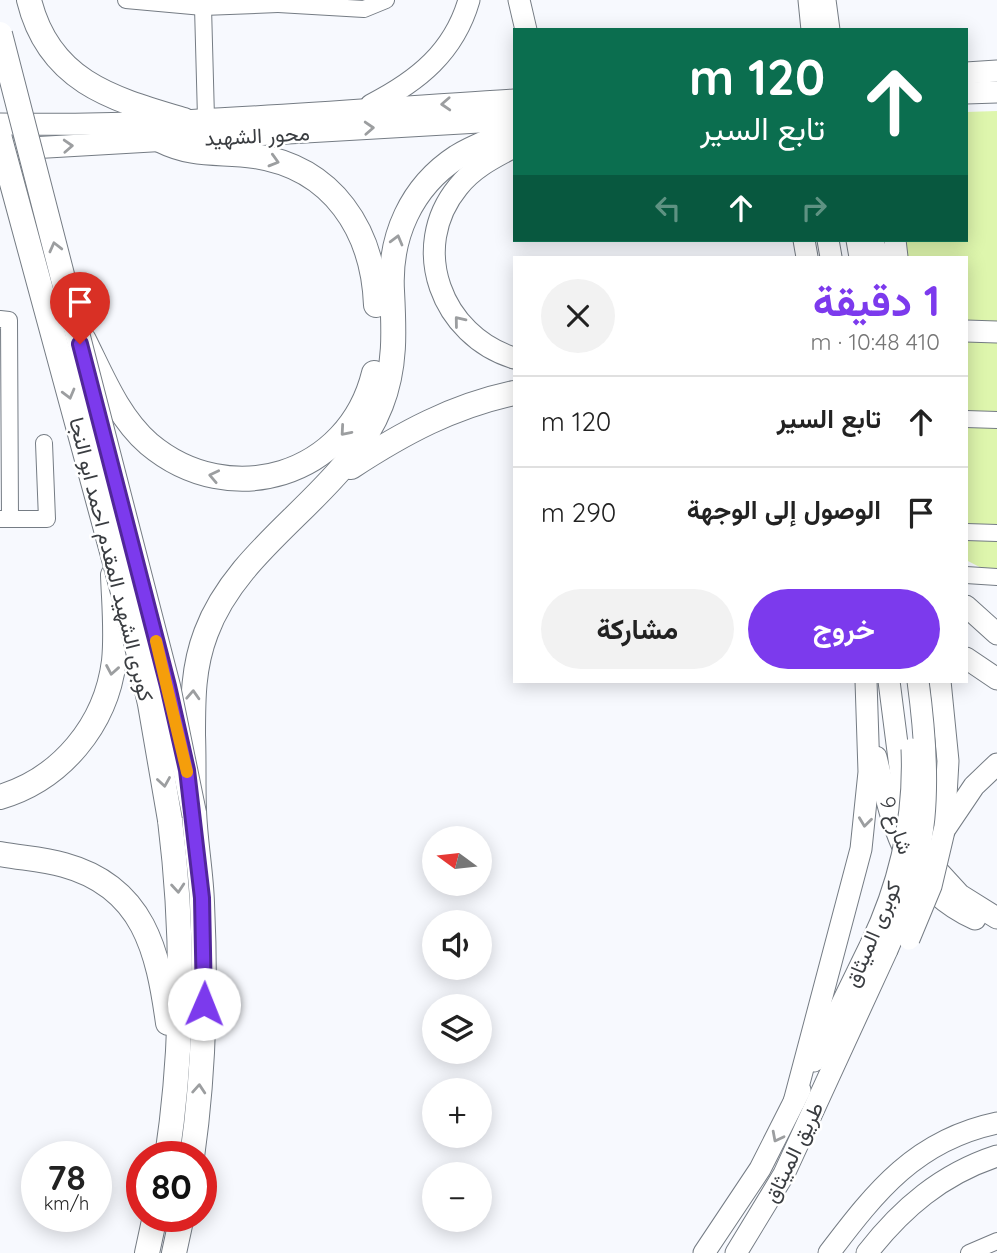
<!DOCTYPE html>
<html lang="ar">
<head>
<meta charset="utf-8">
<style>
  body { margin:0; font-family:Quicksand,Vazirmatn,sans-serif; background:#f2f2f2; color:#222; direction:rtl; height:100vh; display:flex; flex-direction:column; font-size:26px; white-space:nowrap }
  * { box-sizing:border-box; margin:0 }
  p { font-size:23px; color:#767676 }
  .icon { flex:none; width:38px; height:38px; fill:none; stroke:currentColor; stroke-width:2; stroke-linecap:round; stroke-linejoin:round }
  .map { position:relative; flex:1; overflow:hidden; direction:ltr }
  .details { position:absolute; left:513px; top:256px; width:455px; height:427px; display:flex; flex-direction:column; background:#fff; border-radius:0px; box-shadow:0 4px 18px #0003; direction:rtl }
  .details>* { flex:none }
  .guide { position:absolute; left:513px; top:28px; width:455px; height:214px; border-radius:0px; box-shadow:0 4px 18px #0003; direction:rtl; background:#0b6e4f; color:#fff; overflow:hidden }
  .needle { width:46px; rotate:285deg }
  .buttons { position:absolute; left:422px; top:826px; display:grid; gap:14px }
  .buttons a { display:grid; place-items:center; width:70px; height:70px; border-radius:50%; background:#fff; box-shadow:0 4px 18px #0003; font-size:35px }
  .speed { position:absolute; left:21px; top:1141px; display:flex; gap:14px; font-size:35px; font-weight:700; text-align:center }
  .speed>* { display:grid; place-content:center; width:91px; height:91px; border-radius:50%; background:#fff; box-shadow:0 4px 18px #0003; line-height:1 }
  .speed small { font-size:18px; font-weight:400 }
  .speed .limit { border:10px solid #d22; background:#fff; color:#111 }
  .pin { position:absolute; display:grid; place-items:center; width:60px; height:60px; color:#fff; margin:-72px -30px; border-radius:50% 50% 50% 0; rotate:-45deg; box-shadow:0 0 7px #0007 }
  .pin .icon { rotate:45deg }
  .me { position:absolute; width:77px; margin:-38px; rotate:1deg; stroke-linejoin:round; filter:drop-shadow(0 0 5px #0008) }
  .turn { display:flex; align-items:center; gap:24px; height:147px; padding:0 28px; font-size:32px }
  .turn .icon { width:91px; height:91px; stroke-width:2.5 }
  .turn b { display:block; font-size:49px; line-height:60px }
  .lanes { display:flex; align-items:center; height:66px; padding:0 28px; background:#0003; justify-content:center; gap:35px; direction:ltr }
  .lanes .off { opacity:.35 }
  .round { display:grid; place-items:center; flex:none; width:74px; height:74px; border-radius:37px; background:#f2f2f2 }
  .summary { display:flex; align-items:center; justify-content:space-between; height:119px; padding:0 28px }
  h1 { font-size:42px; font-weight:700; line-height:52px; color:#7c3aed }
  .cta { display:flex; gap:14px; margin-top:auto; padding:14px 28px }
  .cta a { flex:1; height:80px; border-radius:42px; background:#7c3aed; color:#fff; font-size:28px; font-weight:700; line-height:80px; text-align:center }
  .cta a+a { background:#f2f2f2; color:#222 }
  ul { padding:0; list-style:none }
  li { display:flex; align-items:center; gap:21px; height:91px; padding:0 28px; border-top:2px solid #e0e0e0 }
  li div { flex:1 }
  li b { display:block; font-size:26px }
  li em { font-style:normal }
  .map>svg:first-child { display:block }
</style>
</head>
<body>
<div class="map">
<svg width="997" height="1253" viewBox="0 0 997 1253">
  <rect width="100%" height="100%" fill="#f7f9fe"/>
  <polygon fill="#def6ad" points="997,111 997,576 966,560 966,257 900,257 897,240 966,240 966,112"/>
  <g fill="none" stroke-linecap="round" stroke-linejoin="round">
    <defs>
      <g id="minor">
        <polyline points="126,0 203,7 278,4 278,0"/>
        <polyline points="278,4 364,9 386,0"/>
        <polyline points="203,7 206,118"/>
        <polyline points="0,319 9,320 10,519"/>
        <polyline points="966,419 997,420"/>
        <polyline points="0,519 47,519 44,443"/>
        <polyline points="966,532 997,533"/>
        <polyline points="966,575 997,577"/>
        <polyline points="969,1253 997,1241"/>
      </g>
      <g id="major">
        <polyline points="519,0 526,30"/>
        <polyline points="809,0 812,30"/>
        <polyline points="825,0 829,30"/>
        <polyline points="966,73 997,71"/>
        <polyline points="966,93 997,92"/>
        <path d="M371 105C418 81 454 52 469 0"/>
        <path d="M0 124C171 127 344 110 514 100"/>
        <path d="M514 147C493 158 473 168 458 187 408 248 442 336 514 358"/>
        <polyline points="13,149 514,120"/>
        <polyline points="804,240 807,257"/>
        <polyline points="828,240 831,257"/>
        <polyline points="857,240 860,257"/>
        <polyline points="872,240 879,257"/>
        <polyline points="895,240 897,257"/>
        <polyline points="966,331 997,332"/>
        <polyline points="966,606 997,634"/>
        <polyline points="966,658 997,679"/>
        <polyline points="889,681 906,814"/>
        <polyline points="940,681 948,761 944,831"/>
        <path d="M876 757C893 826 904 887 975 919"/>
        <polyline points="945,829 974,786 997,764"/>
        <polyline points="927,859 960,895 997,918"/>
        <polyline points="814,1061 871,944"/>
        <polyline points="794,1102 861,849 869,772 866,681"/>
        <polyline points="704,1253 760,1169 800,1090"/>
        <polyline points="736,1253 784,1174 887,950"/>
        <path d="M829 1253C876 1191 916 1140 997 1123"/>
        <path d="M867 1253C902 1208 942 1174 997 1156"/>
      </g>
      <g id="highway">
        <path d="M29 0C49 82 113 99 184 120"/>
        <path d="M160 140C194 157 219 151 255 156 333 168 373 230 376 305"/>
        <path d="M84 340C102 376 118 417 149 444 230 512 349 476 374 373"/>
        <path d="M351 467C403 433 453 406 514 393"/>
        <path d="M0 797C61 779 106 725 114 661 117 633 114 603 113 575"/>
        <path d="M0 854C21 858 43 859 64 865 144 887 158 951 168 1023"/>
        <path d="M167 1157C184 1044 184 933 170 820"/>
        <path d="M192 1157C204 1073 206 987 202 903 201 872 195 841 194 810 193 785 194 760 193 735 193 699 193 667 206 633 240 541 347 494 381 405 396 367 394 330 392 291 389 237 411 187 457 157 475 146 496 139 514 130"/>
        <polyline points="147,1253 155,1216"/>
        <polyline points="174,1253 182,1216"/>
      </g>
    </defs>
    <use href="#minor" stroke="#757c84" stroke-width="18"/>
    <use href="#major" stroke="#757c84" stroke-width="23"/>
    <use href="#highway" stroke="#757c84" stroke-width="26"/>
    <use href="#minor" stroke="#fff" stroke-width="16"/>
    <use href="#major" stroke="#fff" stroke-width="21"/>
    <use href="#highway" stroke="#fff" stroke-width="24"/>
    <defs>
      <g id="major-bridge">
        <polyline points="909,939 931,886 944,831"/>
        <path d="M871 944C901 881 915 818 912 749"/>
        <path d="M887 950C930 854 932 784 918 681"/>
      </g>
      <g id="highway-bridge">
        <polyline points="0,34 168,686 194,813"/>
        <polyline points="0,139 133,629 150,704 170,820"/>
      </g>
    </defs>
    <use href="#major-bridge" stroke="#757c84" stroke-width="23" stroke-linecap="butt"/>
    <use href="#highway-bridge" stroke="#757c84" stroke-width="26" stroke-linecap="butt"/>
    <use href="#major-bridge" stroke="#fff" stroke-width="21"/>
    <use href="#highway-bridge" stroke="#fff" stroke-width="24"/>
  </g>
  <defs><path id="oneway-chevron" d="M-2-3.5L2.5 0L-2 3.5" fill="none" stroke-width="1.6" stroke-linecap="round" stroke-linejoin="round" transform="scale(1.75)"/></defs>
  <g stroke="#9c9ea0">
    <use href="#oneway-chevron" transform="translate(446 104) rotate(177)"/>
    <use href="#oneway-chevron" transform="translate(369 128) rotate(-3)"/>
    <use href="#oneway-chevron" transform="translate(68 146) rotate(-3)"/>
    <use href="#oneway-chevron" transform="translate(274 161) rotate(16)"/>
    <use href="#oneway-chevron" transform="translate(397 240) rotate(-75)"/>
    <use href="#oneway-chevron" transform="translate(55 247) rotate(-104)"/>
    <use href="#oneway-chevron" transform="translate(459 321) rotate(-129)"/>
    <use href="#oneway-chevron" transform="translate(69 394) rotate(75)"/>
    <use href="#oneway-chevron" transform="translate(345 431) rotate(131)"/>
    <use href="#oneway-chevron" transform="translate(214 476) rotate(-168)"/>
    <use href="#oneway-chevron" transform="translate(112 670) rotate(100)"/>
    <use href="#oneway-chevron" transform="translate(193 695) rotate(-87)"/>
    <use href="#oneway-chevron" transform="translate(164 782) rotate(81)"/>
    <use href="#oneway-chevron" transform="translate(865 822) rotate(97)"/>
    <use href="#oneway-chevron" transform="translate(178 888) rotate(85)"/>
    <use href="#oneway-chevron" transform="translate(199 1089) rotate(-86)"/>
    <use href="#oneway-chevron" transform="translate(777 1137) rotate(117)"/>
  </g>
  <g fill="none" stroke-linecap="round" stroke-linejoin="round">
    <defs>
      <polyline id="route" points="80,344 168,686 187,770 202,898 204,1004"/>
    </defs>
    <use href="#route" stroke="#51269a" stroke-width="18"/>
    <use href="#route" stroke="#7c3aed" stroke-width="12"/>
    <polyline stroke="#f59e0b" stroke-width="12" points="156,641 187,772"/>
  </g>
  <g text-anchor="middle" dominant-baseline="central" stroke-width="5" stroke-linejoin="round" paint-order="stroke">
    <g font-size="21" fill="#3a3d41" stroke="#fff">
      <text transform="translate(257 135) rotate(-3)">محور الشهيد</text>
      <text transform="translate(112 559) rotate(76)">كوبرى الشهيد المقدم احمد ابو النجا</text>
      <text transform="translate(897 825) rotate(70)">شارع 9</text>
      <text transform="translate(872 934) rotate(-67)">كوبرى الميثاق</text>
      <text transform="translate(793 1152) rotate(-64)">طريق الميثاق</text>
    </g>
  </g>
</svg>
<div class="buttons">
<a><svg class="needle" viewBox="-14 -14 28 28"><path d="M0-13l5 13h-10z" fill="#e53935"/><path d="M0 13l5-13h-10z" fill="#767676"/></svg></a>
<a><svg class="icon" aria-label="sound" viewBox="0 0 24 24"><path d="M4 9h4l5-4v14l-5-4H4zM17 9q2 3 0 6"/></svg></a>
<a><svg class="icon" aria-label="layers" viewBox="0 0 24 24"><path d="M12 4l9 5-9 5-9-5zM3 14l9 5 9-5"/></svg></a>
<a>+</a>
<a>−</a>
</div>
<div class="speed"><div>78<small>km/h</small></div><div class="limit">80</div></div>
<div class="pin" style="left:80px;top:344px;background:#d93025"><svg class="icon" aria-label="arrive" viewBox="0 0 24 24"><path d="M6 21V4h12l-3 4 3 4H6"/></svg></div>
<svg class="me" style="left:204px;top:1004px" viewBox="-20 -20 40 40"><circle r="19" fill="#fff"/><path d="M0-13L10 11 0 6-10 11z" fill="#7c3aed"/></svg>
<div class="guide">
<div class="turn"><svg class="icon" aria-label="ahead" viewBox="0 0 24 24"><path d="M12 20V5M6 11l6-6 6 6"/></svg><div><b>120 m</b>تابع السير</div></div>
<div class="lanes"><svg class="icon off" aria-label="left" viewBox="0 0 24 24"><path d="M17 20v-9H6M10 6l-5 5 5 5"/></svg><svg class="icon" aria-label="ahead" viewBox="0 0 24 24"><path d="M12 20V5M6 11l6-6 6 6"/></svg><svg class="icon off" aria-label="right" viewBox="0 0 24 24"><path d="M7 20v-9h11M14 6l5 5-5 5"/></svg></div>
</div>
<section class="details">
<div class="summary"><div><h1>1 دقيقة</h1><p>410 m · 10:48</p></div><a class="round"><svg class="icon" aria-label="close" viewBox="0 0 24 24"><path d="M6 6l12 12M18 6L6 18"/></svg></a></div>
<ul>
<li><svg class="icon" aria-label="ahead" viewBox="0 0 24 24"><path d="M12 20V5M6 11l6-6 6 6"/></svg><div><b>تابع السير</b></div><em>120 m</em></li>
<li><svg class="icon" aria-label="arrive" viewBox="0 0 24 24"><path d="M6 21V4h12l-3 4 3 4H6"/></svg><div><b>الوصول إلى الوجهة</b></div><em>290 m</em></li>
</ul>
<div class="cta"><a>خروج</a><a>مشاركة</a></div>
</section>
</div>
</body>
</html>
